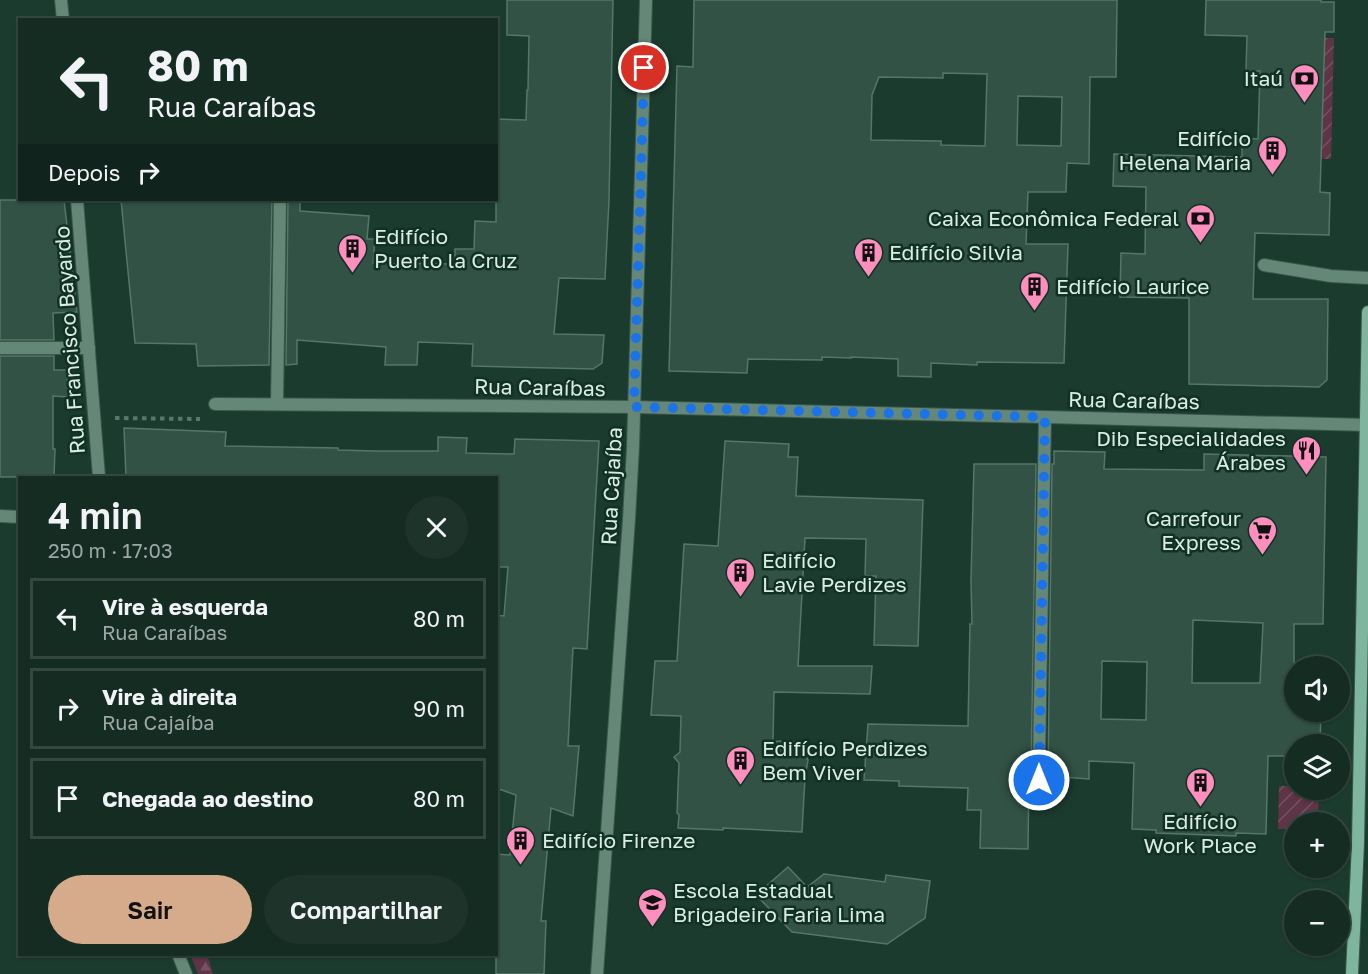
<!DOCTYPE html>
<html lang="pt">
<head>
<meta charset="utf-8">
<style>
  body { margin:0; font-family:"Golos Text",sans-serif; background:#1e342b; color:#f1f3f6; height:100vh; display:flex; flex-direction:column; font-size:22px; white-space:nowrap }
  * { box-sizing:border-box; margin:0 }
  p { font-size:20px; color:#9da7a6 }
  .icon { flex:none; width:33px; height:33px; fill:none; stroke:currentColor; stroke-width:2; stroke-linecap:round; stroke-linejoin:round }
  .map { position:relative; flex:1; overflow:hidden }
  .drawer { position:absolute; left:18px; top:476px; width:480px; height:480px; display:flex; flex-direction:column; background:#152c23; border-radius:0px; box-shadow:0 2px 4px #0004,0 0 0 2px #344841 }
  .drawer>* { flex:none }
  .top-card { position:absolute; left:18px; top:18px; width:480px; height:183px; border-radius:0px; box-shadow:0 2px 4px #0004,0 0 0 2px #344841; background:#152c23; color:#f1f3f6; overflow:hidden }
  .fabs { position:absolute; left:1284px; top:656px; display:grid; gap:12px }
  .fabs a { display:grid; place-items:center; width:66px; height:66px; border-radius:50%; background:#152c23; box-shadow:0 2px 4px #0004,0 0 0 2px #344841; font-size:30px }
  .pin { position:absolute; display:grid; place-items:center; width:51px; height:51px; color:#fff; margin:-26px; border:3px solid #fff; border-radius:50%; box-shadow:0 2px 6px #0007 }
  .me { position:absolute; width:66px; margin:-33px; rotate:0deg; stroke-linejoin:round; filter:drop-shadow(0 0 4px #0008) }
  .turn { display:flex; align-items:center; gap:21px; height:126px; padding:0 30px; font-size:27px }
  .turn .icon { width:78px; height:78px; stroke-width:2.5 }
  .turn b { display:block; font-size:42px; line-height:51px }
  .then { display:flex; align-items:center; height:57px; padding:0 30px; background:#0003; gap:12px; font-size:22px }
  .round { display:grid; place-items:center; flex:none; width:63px; height:63px; border-radius:32px; background:#1e342b }
  .summary { display:flex; align-items:center; justify-content:space-between; height:102px; padding:0 30px }
  h1 { font-size:36px; font-weight:600; line-height:45px }
  .primary-button { display:flex; gap:12px; margin-top:auto; padding:12px 30px }
  .primary-button a { flex:1; height:69px; border-radius:36px; background:#d6ab8b; color:#111; font-size:24px; font-weight:600; line-height:69px; text-align:center }
  .primary-button a+a { background:#1e342b; color:#f1f3f6 }
  ul { padding:0; list-style:none }
  li { display:flex; align-items:center; gap:18px; height:81px; margin:0 12px 9px; padding:0 18px; border:3px solid #344841; border-radius:0px }
  li div { flex:1 }
  li b { display:block; font-size:22px }
  li em { font-style:normal }
  .map>svg:first-child { display:block }
</style>
</head>
<body>
<div class="map">
<svg width="1368" height="974" viewBox="0 0 1368 974">
  <defs>
    <pattern id="forest-firs" width="22" height="20" patternUnits="userSpaceOnUse" patternTransform="scale(1.5)"><rect width="22" height="20" fill="#5f3446"/><path d="M5 1l3.5 6h-7zM16 11l3.5 6h-7z" fill="#755261"/></pattern>
    <pattern id="garden-furrows" width="10" height="10" patternUnits="userSpaceOnUse" patternTransform="scale(1.5)"><rect width="10" height="10" fill="#5f3446"/><path d="M-1 1l2-2M0 10L10 0M9 11l2-2" fill="none" stroke="#755261"/></pattern>
  </defs>
  <rect width="100%" height="100%" fill="#1c3b2f"/>
  <polygon fill="url(#forest-firs)" points="190,954 207,954 213,974 198,974"/>
  <g fill="url(#garden-furrows)">
    <polygon points="1325,38 1334,38 1331,159 1321,159"/>
    <polygon points="1289,756 1294,756 1294,789 1319,789 1318,822 1294,822 1294,845 1291,846 1292,829 1278,829 1279,786 1288,786"/>
  </g>
  <g fill="#325245" stroke="#557668" stroke-width="1.5" fill-rule="evenodd">
    <polygon points="507,0 613,0 609,200 605,279 559,278 554,334 604,335 602,363 593,369 472,366 473,344 418,342 417,365 385,365 386,347 297,340 297,364 286,365 288,200 300,200 300,211 369,216 367,239 375,239 373,263 455,264 455,249 474,249 475,221 496,222 496,119 526,120 527,90 528,90 529,36 507,35"/>
    <path d="M694 0H1117L1116 77H1090L1089 164 1067 163 1066 192H1028L1026 244H1068L1064 363 977 362V365L931 363V377L898 376V359L851 357V358L822 357V360L748 359 747 373 669 371 677 66 693 67ZM943 73 987 74 985 146 941 145V141L871 140 872 95 879 77 943 78ZM1018 96 1062 97 1061 146 1017 145Z"/>
    <polygon points="1206,0 1321,0 1321,2 1334,2 1334,32 1325,32 1320,192 1330,193 1329,235 1255,233 1253,299 1328,299 1327,380 1319,387 1189,384 1189,298 1120,297 1121,253 1145,254 1146,187 1113,186 1114,154 1242,157 1242,138 1258,139 1260,71 1246,71 1247,36 1205,35"/>
    <polygon points="0,200 64,200 77,312 53,313 54,340 0,340"/>
    <polygon points="121,200 272,200 269,365 198,366 196,344 135,343"/>
    <polygon points="0,356 54,356 54,370 67,370 68,397 53,396 53,449 55,449 54,477 0,477"/>
    <polygon points="124,428 226,432 225,446 338,448 338,450 376,451 438,451 438,437 467,438 466,453 514,454 515,439 599,441 587,649 573,648 568,746 579,746 573,816 551,808 541,921 546,921 544,974 496,974 496,854 510,855 516,795 496,788 496,615 504,616 508,567 496,567 496,477 126,477"/>
    <polygon points="725,441 789,444 788,457 798,457 796,496 923,500 918,646 874,645 876,576 865,576 866,539 805,538 798,666 872,666 870,694 774,692 773,741 805,742 805,755 808,760 805,777 802,832 723,828 723,830 678,828 679,815 677,813 679,763 674,757 680,752 681,716 651,715 655,661 677,661 684,544 718,546"/>
    <path d="M1054 451 1105 452 1104 469 1204 470V454L1326 457 1323 624H1294V711H1321L1320 744H1294V756H1268L1266 834 1236 833V836L1156 833V830L1132 829 1134 763 1089 761V779L1048 776 1052 464H1054ZM1193 620 1263 623 1260 683H1192ZM1102 661 1147 662 1146 720 1101 719Z"/>
    <polygon points="974,464 1036,464 1031,774 1029,774 1028,849 980,848 981,810 967,810 968,788 899,786 899,781 864,780 868,724 968,726 970,624 972,624 971,580"/>
    <polygon points="788,867 807,887 824,874 885,882 886,875 930,881 925,918 887,944 792,932 756,895"/>
  </g>
  <g fill="none" stroke-linecap="round" stroke-linejoin="round">
    <defs>
      <g id="lane">
        <polyline points="1264,265 1331,276 1368,278"/>
        <polyline points="277,404 280,200"/>
        <polyline points="0,516 20,517"/>
      </g>
      <g id="street">
        <polyline points="61,0 63,20"/>
        <polyline points="77,200 99,477"/>
        <polyline points="0,348 89,348"/>
        <polyline points="215,404 634,407 1368,425"/>
        <polyline points="1040,799 1039,760 1045,417"/>
        <polyline points="178,954 186,974"/>
        <polyline points="597,974 629,519 633,447 646,0"/>
      </g>
      <polyline id="secondary" points="1352,974 1358,843 1368,312"/>
    </defs>
    <use href="#lane" stroke="#3a574c" stroke-width="14"/>
    <use href="#street" stroke="#3a574c" stroke-width="14"/>
    <use href="#secondary" stroke="#3a574c" stroke-width="14"/>
    <polyline stroke="#5a756a" stroke-width="4" stroke-dasharray="4.5 4.5" stroke-linecap="butt" points="115,418 200,419"/>
    <use href="#lane" stroke="#648778" stroke-width="12"/>
    <use href="#street" stroke="#648778" stroke-width="12"/>
    <use href="#secondary" stroke="#7eb59e" stroke-width="12"/>
  </g>
  <g fill="none" stroke-linecap="round" stroke-linejoin="round">
    <polyline stroke="#1a73e8" stroke-width="10" stroke-dasharray="0 18" points="644,68 634,407 1045,417 1039,780"/>
  </g>
  <defs>
    <symbol id="bank-pin" viewBox="-11 -11 22 30"><path d="M0 17L-7.5 6A9.5 9.5 0 1 1 7.5 6Z" fill="#fe8ebe" stroke="#113125"/><path d="M-6-4H6V4H-6ZM0-2.3a2.3 2.3 0 1 0 0 4.6a2.3 2.3 0 1 0 0-4.6Z" fill="#111"/></symbol>
    <symbol id="building-pin" viewBox="-11 -11 22 30"><path d="M0 17L-7.5 6A9.5 9.5 0 1 1 7.5 6Z" fill="#fe8ebe" stroke="#113125"/><path d="M-4-6H4V6H1V3H-1V6H-4ZM-2.5-4.3h1.7v1.8h-1.7ZM.8-4.3h1.7v1.8H.8ZM-2.5-1h1.7V.8h-1.7ZM.8-1h1.7V.8H.8Z" fill="#111"/></symbol>
    <symbol id="restaurant-pin" viewBox="-11 -11 22 30"><path d="M0 17L-7.5 6A9.5 9.5 0 1 1 7.5 6Z" fill="#fe8ebe" stroke="#113125"/><path d="M-5-6h1v4h1v-4h1v4h1v-4h1v5L-1.5 .5V6h-2V.5L-5-1ZM5-6V6H3V1.5H1.5Q1.5-4 5-6Z" fill="#111"/></symbol>
    <symbol id="supermarket-pin" viewBox="-11 -11 22 30"><path d="M0 17L-7.5 6A9.5 9.5 0 1 1 7.5 6Z" fill="#fe8ebe" stroke="#113125"/><path d="M-6-5.5h2.5l.6 2H6L4.5 2H-2.5L-4.4-4H-6ZM-1.5 3.2a1.3 1.3 0 1 0 .1 0ZM3 3.2a1.3 1.3 0 1 0 .1 0Z" fill="#111"/></symbol>
    <symbol id="school-pin" viewBox="-11 -11 22 30"><path d="M0 17L-7.5 6A9.5 9.5 0 1 1 7.5 6Z" fill="#fe8ebe" stroke="#113125"/><path d="M0-5L7-2L0 1L-7-2ZM-4 1L0 2.5L4 1V4Q0 6-4 4Z" fill="#111"/></symbol>
  </defs>
  <g fill-rule="evenodd">
    <use href="#bank-pin" x="1288" y="62" width="33" height="45"/>
    <use href="#building-pin" x="1256" y="134" width="33" height="45"/>
    <use href="#bank-pin" x="1184" y="202" width="33" height="45"/>
    <use href="#building-pin" x="336" y="232" width="33" height="45"/>
    <use href="#building-pin" x="852" y="236" width="33" height="45"/>
    <use href="#building-pin" x="1018" y="270" width="33" height="45"/>
    <use href="#restaurant-pin" x="1290" y="434" width="33" height="45"/>
    <use href="#supermarket-pin" x="1246" y="514" width="33" height="45"/>
    <use href="#building-pin" x="724" y="556" width="33" height="45"/>
    <use href="#building-pin" x="724" y="744" width="33" height="45"/>
    <use href="#building-pin" x="1184" y="766" width="33" height="45"/>
    <use href="#building-pin" x="504" y="824" width="33" height="45"/>
    <use href="#school-pin" x="636" y="886" width="33" height="45"/>
  </g>
  <g text-anchor="middle" dominant-baseline="central" stroke-width="5" stroke-linejoin="round" paint-order="stroke">
    <g font-size="21" fill="#daece4" stroke="#113125" text-anchor="start">
      <text x="1283" y="78" text-anchor="end">Itaú</text>
      <text x="1251" y="138" text-anchor="end">Edifício<tspan x="1251" dy="24">Helena Maria</tspan></text>
      <text x="1179" y="218" text-anchor="end">Caixa Econômica Federal</text>
      <text x="374" y="236">Edifício<tspan x="374" dy="24">Puerto la Cruz</tspan></text>
      <text x="889" y="252">Edifício Silvia</text>
      <text x="1056" y="286">Edifício Laurice</text>
      <text x="1286" y="438" text-anchor="end">Dib Especialidades<tspan x="1286" dy="24">Árabes</tspan></text>
      <text x="1241" y="518" text-anchor="end">Carrefour<tspan x="1241" dy="24">Express</tspan></text>
      <text x="762" y="560">Edifício<tspan x="762" dy="24">Lavie Perdizes</tspan></text>
      <text x="762" y="748">Edifício Perdizes<tspan x="762" dy="24">Bem Viver</tspan></text>
      <text x="1200" y="821" text-anchor="middle">Edifício<tspan x="1200" dy="24">Work Place</tspan></text>
      <text x="542" y="840">Edifício Firenze</text>
      <text x="673" y="890">Escola Estadual<tspan x="673" dy="24">Brigadeiro Faria Lima</tspan></text>
    </g>
    <g font-size="21" fill="#daece4" stroke="#113125">
      <text transform="translate(69 340) rotate(-94)">Rua Francisco Bayardo</text>
      <text transform="translate(540 387) rotate(1)">Rua Caraíbas</text>
      <text transform="translate(1134 400) rotate(1)">Rua Caraíbas</text>
      <text transform="translate(611 486) rotate(-87)">Rua Cajaíba</text>
    </g>
  </g>
</svg>
<div class="fabs">
<a><svg class="icon" aria-label="sound" viewBox="0 0 24 24"><path d="M4 9h4l5-4v14l-5-4H4zM17 9q2 3 0 6"/></svg></a>
<a><svg class="icon" aria-label="layers" viewBox="0 0 24 24"><path d="M12 4l9 5-9 5-9-5zM3 14l9 5 9-5"/></svg></a>
<a>+</a>
<a>−</a>
</div>
<div class="pin" style="left:644px;top:68px;background:#d93025"><svg class="icon" aria-label="arrive" viewBox="0 0 24 24"><path d="M6 21V4h12l-3 4 3 4H6"/></svg></div>
<svg class="me" style="left:1039px;top:780px" viewBox="-20 -20 40 40"><circle r="17" fill="#1a73e8" stroke="#fff" stroke-width="3"/><path d="M0-11L8 9 0 5-8 9z" fill="#fff"/></svg>
<div class="top-card">
<div class="turn"><svg class="icon" aria-label="left" viewBox="0 0 24 24"><path d="M17 20v-9H6M10 6l-5 5 5 5"/></svg><div><b>80 m</b>Rua Caraíbas</div></div>
<div class="then">Depois<svg class="icon" aria-label="right" viewBox="0 0 24 24"><path d="M7 20v-9h11M14 6l5 5-5 5"/></svg></div>
</div>
<section class="drawer">
<div class="summary"><div><h1>4 min</h1><p>250 m · 17:03</p></div><a class="round"><svg class="icon" aria-label="close" viewBox="0 0 24 24"><path d="M6 6l12 12M18 6L6 18"/></svg></a></div>
<ul>
<li><svg class="icon" aria-label="left" viewBox="0 0 24 24"><path d="M17 20v-9H6M10 6l-5 5 5 5"/></svg><div><b>Vire à esquerda</b><p>Rua Caraíbas</p></div><em>80 m</em></li>
<li><svg class="icon" aria-label="right" viewBox="0 0 24 24"><path d="M7 20v-9h11M14 6l5 5-5 5"/></svg><div><b>Vire à direita</b><p>Rua Cajaíba</p></div><em>90 m</em></li>
<li><svg class="icon" aria-label="arrive" viewBox="0 0 24 24"><path d="M6 21V4h12l-3 4 3 4H6"/></svg><div><b>Chegada ao destino</b></div><em>80 m</em></li>
</ul>
<div class="primary-button"><a>Sair</a><a>Compartilhar</a></div>
</section>
</div>
</body>
</html>
